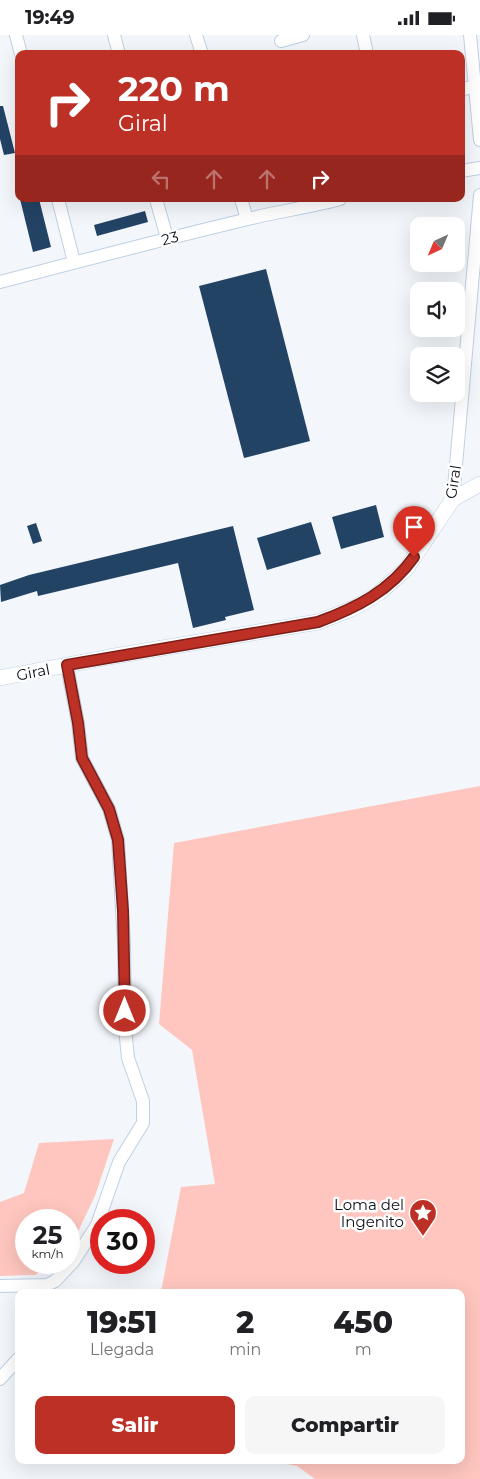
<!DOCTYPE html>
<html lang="es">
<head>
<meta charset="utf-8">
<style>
  body { margin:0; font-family:Montserrat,sans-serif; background:#f6f6f6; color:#202124; height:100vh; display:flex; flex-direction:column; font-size:19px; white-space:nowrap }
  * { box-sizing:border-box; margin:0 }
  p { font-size:16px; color:#757577 }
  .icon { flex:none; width:28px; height:28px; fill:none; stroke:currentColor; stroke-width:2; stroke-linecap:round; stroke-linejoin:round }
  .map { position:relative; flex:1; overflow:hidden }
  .details { position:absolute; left:15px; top:1254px; width:450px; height:175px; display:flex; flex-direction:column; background:#fff; border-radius:10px; box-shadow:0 5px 20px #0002 }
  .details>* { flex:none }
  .guide { position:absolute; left:15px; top:15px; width:450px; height:152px; border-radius:10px; box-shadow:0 5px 20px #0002; background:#bd3026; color:#fff; overflow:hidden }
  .needle { width:32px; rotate:224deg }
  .fabs { position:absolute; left:410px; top:182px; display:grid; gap:10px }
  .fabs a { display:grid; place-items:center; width:55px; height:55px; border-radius:10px; background:#fff; box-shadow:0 5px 20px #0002; font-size:25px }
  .speed { position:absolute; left:15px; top:1174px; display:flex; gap:10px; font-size:25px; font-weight:700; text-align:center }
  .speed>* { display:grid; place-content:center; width:65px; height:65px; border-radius:50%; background:#fff; box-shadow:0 5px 20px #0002; line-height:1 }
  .speed small { font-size:12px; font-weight:400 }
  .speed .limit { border:8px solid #d22; background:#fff; color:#111 }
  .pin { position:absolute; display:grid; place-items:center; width:42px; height:42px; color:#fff; margin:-51px -21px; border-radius:50% 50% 50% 0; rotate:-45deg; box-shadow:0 0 5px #0007 }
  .pin .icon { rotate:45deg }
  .me { position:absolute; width:55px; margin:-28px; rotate:0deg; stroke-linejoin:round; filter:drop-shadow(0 0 4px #0008) }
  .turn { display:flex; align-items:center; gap:18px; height:105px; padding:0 20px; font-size:22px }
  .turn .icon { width:65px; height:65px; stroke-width:2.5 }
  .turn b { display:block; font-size:35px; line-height:42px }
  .lanes { display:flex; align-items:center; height:48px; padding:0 20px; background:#0003; justify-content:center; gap:25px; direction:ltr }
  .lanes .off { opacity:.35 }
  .eta { display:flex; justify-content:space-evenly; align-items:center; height:85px; text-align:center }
  .eta b { font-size:30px; font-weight:800; line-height:35px }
  .primary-button { display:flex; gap:10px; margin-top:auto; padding:10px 20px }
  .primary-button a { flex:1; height:58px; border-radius:10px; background:#bd3026; color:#fff; font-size:20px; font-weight:800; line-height:58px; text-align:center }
  .primary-button a+a { background:#f6f6f6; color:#202124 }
  .status { display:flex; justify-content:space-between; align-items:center; height:35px; padding:0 25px; background:#fff; direction:ltr }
  .status svg { height:14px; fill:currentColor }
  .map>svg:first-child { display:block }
</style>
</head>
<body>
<div class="status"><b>19:49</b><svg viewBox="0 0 49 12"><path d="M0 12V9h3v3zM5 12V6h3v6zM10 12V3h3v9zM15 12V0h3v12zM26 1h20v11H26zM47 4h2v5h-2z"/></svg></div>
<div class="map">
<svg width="480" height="1444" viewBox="0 0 480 1444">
  <rect width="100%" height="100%" fill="#f3f7fb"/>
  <g fill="#fec6be">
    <polygon points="480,751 480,1444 315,1444 297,1431 265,1425 461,1425 461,1258 161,1257 181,1152 215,1149 192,1015 159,989 174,808"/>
    <polygon points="114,1104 95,1161 72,1209 69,1212 69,1185 26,1185 26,1228 50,1228 35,1240 0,1241 0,1167 24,1158 39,1108"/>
  </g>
  <g fill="#234365">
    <polygon points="0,71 3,71 15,118 4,120 0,104"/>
    <polygon points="20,164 39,164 51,212 33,217"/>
    <polygon points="145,176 148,187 97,201 94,190"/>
    <polygon points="266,234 310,406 244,423 199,251"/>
    <polygon points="376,470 384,502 341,514 332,482"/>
    <polygon points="311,487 321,519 267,535 257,503"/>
    <polygon points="36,488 42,506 33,509 27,491"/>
    <polygon points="233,491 254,575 225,582 226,585 193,593 178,528 38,561 37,556 1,567 0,550 29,540"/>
  </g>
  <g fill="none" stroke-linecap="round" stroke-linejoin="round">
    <defs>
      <g id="minor">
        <polyline points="16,0 21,19"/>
        <polyline points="114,0 119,19"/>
        <polyline points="196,0 202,19"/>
        <polyline points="363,0 367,19"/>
        <polyline points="470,0 480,105"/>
        <polyline points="281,6 303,0"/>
        <polyline points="461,55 474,51"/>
        <polyline points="461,136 480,133"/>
        <polyline points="58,164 74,227"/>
        <polyline points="156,164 167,203"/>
        <polyline points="241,164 247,184"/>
        <path d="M0 247C80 226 160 205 240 186 273 177 307 173 340 164"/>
        <polyline points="453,464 480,160"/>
        <polyline points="0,1251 47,1250 55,1246 73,1227 97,1190 119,1127 143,1088 143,1066 128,1023 125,993 124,909 118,805 109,774 82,723 78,688 67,631"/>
        <polyline points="0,1344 19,1323"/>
      </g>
      <polyline id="tertiary" points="0,643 109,622 318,587 354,573 379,558 406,534 453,464 480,449"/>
    </defs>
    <use href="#minor" stroke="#bed0e4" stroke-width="14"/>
    <use href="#tertiary" stroke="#bed0e4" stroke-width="16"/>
    <use href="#minor" stroke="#fff" stroke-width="12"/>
    <use href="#tertiary" stroke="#fff" stroke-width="15"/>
  </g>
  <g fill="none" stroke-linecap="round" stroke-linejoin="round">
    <defs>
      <path id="route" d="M125 976 123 876 118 805 109 774 82 723 78 688 67 630 318 587C356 573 390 556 414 522"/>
    </defs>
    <use href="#route" stroke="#7b1f19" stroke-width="12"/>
    <use href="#route" stroke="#bd3026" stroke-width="9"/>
  </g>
  <defs>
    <symbol id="sight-pin" viewBox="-11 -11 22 30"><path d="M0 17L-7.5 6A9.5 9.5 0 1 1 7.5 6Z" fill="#bd3026" stroke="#fff"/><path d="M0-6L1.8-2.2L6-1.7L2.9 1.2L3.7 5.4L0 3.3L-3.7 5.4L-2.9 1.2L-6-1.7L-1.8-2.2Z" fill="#fff"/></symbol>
  </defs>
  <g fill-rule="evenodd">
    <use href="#sight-pin" x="407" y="1162" width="32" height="43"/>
  </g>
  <g text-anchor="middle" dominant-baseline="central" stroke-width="5" stroke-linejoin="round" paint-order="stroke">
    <g font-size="15" fill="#0a1017" stroke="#fff">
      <text transform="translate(170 203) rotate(-14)">23</text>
      <text transform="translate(453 447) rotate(-81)">Giral</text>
      <text transform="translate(33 637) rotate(-11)">Giral</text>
    </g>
    <g font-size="15" fill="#0a1017" stroke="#fff" text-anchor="end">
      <text x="404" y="1169">Loma del<tspan x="404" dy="17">Ingenito</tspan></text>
    </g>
  </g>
</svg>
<div class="fabs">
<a><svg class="needle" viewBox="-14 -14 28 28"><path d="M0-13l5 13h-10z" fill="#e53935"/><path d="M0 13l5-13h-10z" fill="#757577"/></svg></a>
<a><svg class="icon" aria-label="sound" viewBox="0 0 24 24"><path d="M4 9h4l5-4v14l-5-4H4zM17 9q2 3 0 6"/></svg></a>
<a><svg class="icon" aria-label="layers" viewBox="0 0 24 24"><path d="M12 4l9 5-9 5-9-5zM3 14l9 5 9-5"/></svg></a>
</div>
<div class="speed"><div>25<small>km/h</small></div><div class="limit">30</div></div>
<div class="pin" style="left:414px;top:522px;background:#d93025"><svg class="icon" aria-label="arrive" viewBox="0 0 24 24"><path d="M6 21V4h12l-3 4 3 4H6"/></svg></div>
<svg class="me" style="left:125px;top:976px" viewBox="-20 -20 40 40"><circle r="17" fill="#bd3026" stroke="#fff" stroke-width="3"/><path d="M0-11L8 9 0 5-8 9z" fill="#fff"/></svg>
<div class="guide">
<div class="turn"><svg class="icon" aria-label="right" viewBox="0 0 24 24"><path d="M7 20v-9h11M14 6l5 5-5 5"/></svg><div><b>220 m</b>Giral</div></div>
<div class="lanes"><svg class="icon off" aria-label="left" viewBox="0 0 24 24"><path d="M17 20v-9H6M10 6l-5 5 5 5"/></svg><svg class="icon off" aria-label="ahead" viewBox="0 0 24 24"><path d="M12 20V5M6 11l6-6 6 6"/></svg><svg class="icon off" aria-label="ahead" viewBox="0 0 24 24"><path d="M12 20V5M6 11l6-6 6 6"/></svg><svg class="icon" aria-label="right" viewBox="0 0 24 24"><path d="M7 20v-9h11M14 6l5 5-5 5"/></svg></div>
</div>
<section class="details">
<div class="eta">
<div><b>19:51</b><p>Llegada</p></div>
<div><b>2</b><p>min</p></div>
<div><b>450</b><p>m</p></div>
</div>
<div class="primary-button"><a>Salir</a><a>Compartir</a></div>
</section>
</div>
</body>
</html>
